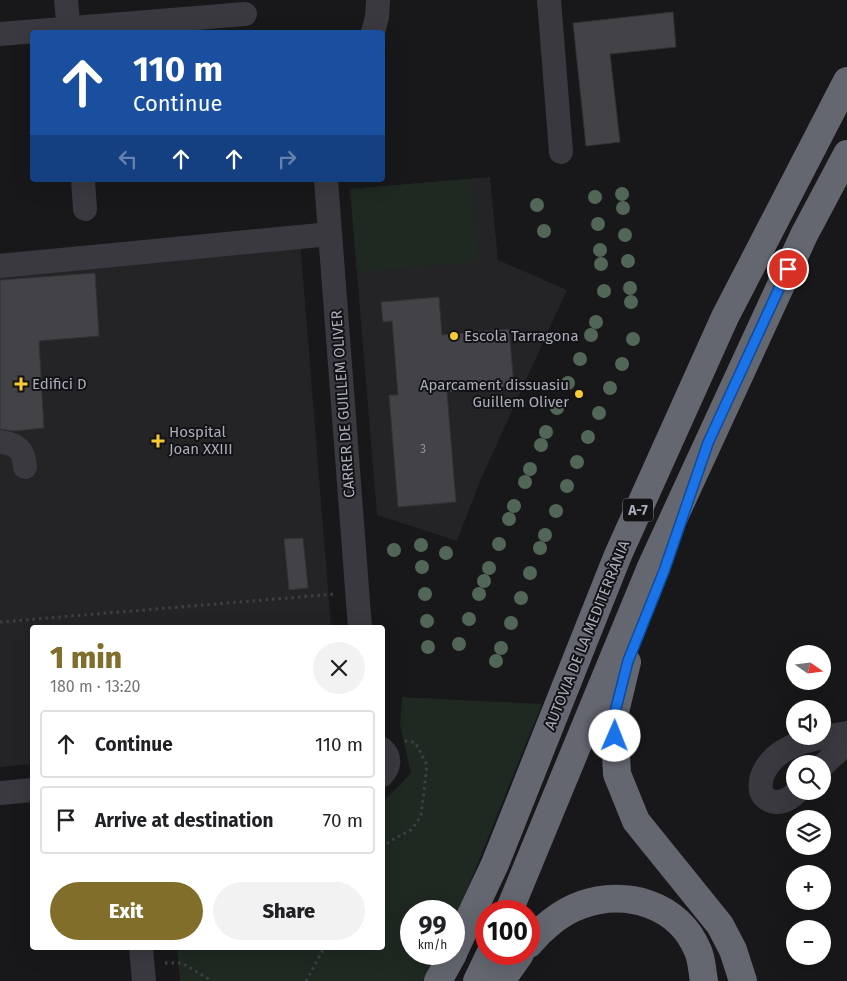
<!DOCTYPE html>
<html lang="en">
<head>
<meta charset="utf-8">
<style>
  body { margin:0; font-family:"Fira Sans",sans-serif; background:#f2f2f2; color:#202124; height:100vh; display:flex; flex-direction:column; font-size:19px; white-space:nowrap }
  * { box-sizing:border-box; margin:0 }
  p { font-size:16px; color:#757577 }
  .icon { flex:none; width:28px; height:28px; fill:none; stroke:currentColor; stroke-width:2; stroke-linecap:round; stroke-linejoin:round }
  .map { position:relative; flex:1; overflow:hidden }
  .drawer { position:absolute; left:30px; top:625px; width:355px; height:325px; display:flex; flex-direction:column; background:#fff; border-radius:5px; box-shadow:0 5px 20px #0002 }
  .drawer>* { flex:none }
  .hud { position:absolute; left:30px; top:30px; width:355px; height:152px; border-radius:5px; box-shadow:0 5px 20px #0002; background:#1a4fa0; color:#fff; overflow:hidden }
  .needle { width:32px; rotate:104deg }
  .buttons { position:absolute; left:786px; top:645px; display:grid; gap:10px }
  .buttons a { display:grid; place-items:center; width:45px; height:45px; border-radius:50%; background:#fff; box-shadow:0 5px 20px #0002; font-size:25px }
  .speed { position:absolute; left:400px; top:900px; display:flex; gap:10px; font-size:25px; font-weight:700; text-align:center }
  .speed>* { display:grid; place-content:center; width:65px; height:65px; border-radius:50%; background:#fff; box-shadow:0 5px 20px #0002; line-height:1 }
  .speed small { font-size:12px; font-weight:400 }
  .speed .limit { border:8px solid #d22; background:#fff; color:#111 }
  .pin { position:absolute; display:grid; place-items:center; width:42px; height:42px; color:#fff; margin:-21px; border:2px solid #fff; border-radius:50%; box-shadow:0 1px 5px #0007 }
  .me { position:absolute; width:55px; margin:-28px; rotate:1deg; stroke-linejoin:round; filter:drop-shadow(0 0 4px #0008) }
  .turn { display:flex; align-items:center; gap:18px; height:105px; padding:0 20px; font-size:22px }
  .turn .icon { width:65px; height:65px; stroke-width:2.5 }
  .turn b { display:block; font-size:35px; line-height:42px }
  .lanes { display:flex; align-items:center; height:48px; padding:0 20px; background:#0003; justify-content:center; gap:25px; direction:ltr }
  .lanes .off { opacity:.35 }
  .round { display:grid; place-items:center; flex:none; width:52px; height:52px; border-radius:26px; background:#f2f2f2 }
  .summary { display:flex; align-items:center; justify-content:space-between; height:85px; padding:0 20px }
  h1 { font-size:30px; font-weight:800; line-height:38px; color:#816e2b }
  .cta { display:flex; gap:10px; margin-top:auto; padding:10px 20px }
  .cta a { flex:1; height:58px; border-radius:30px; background:#816e2b; color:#fff; font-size:20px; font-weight:800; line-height:58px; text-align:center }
  .cta a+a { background:#f2f2f2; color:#202124 }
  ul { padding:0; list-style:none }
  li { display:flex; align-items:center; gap:15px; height:68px; margin:0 10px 8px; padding:0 10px; border:2px solid #e0e0e0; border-radius:5px }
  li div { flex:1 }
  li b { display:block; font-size:19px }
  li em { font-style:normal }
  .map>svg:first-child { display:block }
</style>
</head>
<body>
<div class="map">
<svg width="847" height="981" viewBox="0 0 847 981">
  <rect width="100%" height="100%" fill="#18181a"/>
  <g fill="#242427">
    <polygon points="490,177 498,260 567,290 480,481 457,541 377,515 350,189"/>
    <polygon points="299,227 331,627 32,628 32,764 0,767 0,253"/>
  </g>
  <g fill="#1f2821">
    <polygon points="470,179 478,262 357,272 350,189"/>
    <polygon points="402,697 542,704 454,922 454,911 411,911 411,954 438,954 423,981 180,981 177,948 382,948 383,802 411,773 400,726"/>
  </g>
  <g fill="#424247" stroke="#323236">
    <polygon points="673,12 676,47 610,54 620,142 586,146 573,23"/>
    <polygon points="95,273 99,336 39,341 44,428 14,431 0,429 0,280"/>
    <polygon points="439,297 442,335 509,329 514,386 447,392 456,502 398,507 389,395 398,395 392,321 383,322 381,302"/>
    <polygon points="303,538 308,588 289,590 284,539"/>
  </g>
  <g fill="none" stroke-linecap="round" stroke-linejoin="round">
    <g stroke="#3f4046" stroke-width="3" stroke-dasharray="2.5 4" stroke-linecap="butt">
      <polyline points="0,622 335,594"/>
      <polyline points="382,848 390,841 411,830 421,816 427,765 415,742 403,741"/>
      <polyline points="165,963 182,963 212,981"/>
      <polyline points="306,981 324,948"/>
    </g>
    <g stroke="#39393f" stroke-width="24">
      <polyline points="66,0 69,32"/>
      <polyline points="549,0 561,152"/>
      <polyline points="373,32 377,17 378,0"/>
      <polyline points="0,34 245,14"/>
      <polyline points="83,180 85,209"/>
      <polyline points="326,180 360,628"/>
      <polyline points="0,266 330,234"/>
      <path d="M0 442C17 444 24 450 25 467"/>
      <path d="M382 749C391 757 390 766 382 775"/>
      <polyline points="822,766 847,743"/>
      <path d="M798 791C789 800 778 806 767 799 764 797 761 793 761 790 758 773 773 756 787 749 804 739 827 737 847 733"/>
      <polyline points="0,793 32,790"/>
      <polyline points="141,948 144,981"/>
    </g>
    <g stroke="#646670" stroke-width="28">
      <polyline points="627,662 614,716 617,774 636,821 720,925 733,950 743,981"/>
      <polyline points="509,911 651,567 804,235 847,154"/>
      <path d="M529 944C542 928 561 912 581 905 626 889 679 904 698 951 702 960 702 971 704 981"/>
      <polyline points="454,951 495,864 618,555 725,317 847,81"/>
      <polyline points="438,981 453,954"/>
      <polyline points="477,981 490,954"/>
      <polyline points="501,981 520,954"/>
    </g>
  </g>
  <g fill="#516656">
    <circle cx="622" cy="194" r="7"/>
    <circle cx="595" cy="197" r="7"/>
    <circle cx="537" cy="205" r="7"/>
    <circle cx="623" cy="208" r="7"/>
    <circle cx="598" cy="224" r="7"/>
    <circle cx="544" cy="231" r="7"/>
    <circle cx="625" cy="235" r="7"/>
    <circle cx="600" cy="250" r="7"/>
    <circle cx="628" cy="261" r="7"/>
    <circle cx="601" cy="264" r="7"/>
    <circle cx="630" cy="288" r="7"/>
    <circle cx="604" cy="291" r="7"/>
    <circle cx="631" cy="302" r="7"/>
    <circle cx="596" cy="322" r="7"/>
    <circle cx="591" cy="335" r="7"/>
    <circle cx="633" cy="339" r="7"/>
    <circle cx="580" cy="359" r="7"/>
    <circle cx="622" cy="364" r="7"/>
    <circle cx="568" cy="383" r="7"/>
    <circle cx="610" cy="388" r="7"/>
    <circle cx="557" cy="408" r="7"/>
    <circle cx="599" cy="413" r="7"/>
    <circle cx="546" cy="432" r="7"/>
    <circle cx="588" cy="437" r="7"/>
    <circle cx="541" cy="445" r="7"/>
    <circle cx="577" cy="462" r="7"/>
    <circle cx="530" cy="469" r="7"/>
    <circle cx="525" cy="482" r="7"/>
    <circle cx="567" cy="486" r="7"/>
    <circle cx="514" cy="506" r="7"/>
    <circle cx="556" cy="511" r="7"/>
    <circle cx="509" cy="519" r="7"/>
    <circle cx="545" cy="535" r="7"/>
    <circle cx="499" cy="544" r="7"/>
    <circle cx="421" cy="545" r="7"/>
    <circle cx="540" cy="548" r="7"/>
    <circle cx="394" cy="550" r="7"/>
    <circle cx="446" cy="553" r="7"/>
    <circle cx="422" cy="567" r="7"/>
    <circle cx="489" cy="568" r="7"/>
    <circle cx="530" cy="573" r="7"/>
    <circle cx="484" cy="581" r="7"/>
    <circle cx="425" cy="594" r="7"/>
    <circle cx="479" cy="594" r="7"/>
    <circle cx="521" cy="598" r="7"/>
    <circle cx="469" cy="619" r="7"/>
    <circle cx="427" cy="621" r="7"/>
    <circle cx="511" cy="623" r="7"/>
    <circle cx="459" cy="644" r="7"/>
    <circle cx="428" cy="647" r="7"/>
    <circle cx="501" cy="648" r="7"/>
    <circle cx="496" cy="661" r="7"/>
  </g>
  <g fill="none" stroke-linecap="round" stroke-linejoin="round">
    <defs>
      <polyline id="route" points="615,736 614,716 628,661 664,571 708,443 788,269"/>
    </defs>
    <use href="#route" stroke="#114b97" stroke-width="12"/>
    <use href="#route" stroke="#1a73e8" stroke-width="9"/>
  </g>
  <g fill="#f7cc33" stroke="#131315" stroke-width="2">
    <circle cx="454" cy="336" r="5"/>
    <path d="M18.5 376.5h5v5h5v5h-5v5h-5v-5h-5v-5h5z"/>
    <circle cx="579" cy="394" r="5"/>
    <path d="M155.5 433.5h5v5h5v5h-5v5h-5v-5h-5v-5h5z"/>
  </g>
  <g text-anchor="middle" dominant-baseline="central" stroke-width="4" stroke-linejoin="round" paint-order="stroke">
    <g font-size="12" fill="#90929d">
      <text x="423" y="449">3</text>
    </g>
    <rect fill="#131315" stroke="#7d7f88" stroke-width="1" x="623" y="498.5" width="30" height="23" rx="4"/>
    <g font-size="14" font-weight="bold" fill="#aaadba">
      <text x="638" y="510">A-7</text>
    </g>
    <g font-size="15" fill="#aaadba" stroke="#131315" text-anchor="start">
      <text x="464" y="336">Escola Tarragona</text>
      <text x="32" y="384">Edifici D</text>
      <text x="569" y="385" text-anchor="end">Aparcament dissuasiu<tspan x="569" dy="17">Guillem Oliver</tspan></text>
      <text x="169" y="432">Hospital<tspan x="169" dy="17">Joan XXIII</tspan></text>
    </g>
    <g font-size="15" fill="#aaadba" stroke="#131315">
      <text transform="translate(343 404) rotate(-94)">CARRER DE GUILLEM OLIVER</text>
      <text transform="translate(587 635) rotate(-68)">AUTOVIA DE LA MEDITERRÀNIA</text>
    </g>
  </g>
</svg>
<div class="buttons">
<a><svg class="needle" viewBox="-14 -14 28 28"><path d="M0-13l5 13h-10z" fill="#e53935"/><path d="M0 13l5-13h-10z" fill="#757577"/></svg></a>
<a><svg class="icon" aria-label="sound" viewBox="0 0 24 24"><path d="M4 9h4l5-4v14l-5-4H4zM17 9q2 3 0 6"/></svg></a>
<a><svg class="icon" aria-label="search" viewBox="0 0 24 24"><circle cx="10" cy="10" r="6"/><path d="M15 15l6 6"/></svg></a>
<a><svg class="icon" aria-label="layers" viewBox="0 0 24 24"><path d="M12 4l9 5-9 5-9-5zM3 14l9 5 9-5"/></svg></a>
<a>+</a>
<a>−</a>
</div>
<div class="speed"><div>99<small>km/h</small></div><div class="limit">100</div></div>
<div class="pin" style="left:788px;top:269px;background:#d93025"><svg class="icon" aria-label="arrive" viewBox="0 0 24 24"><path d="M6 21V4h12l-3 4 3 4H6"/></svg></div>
<svg class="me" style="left:615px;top:736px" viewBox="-20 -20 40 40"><circle r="19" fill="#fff"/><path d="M0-13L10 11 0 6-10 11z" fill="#1a73e8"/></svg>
<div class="hud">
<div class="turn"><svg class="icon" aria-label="ahead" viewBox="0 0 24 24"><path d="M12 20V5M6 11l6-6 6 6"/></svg><div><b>110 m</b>Continue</div></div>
<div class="lanes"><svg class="icon off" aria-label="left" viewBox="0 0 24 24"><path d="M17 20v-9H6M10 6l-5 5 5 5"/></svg><svg class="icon" aria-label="ahead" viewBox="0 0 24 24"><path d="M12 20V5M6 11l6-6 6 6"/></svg><svg class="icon" aria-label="ahead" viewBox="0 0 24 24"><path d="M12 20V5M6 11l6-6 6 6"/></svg><svg class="icon off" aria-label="right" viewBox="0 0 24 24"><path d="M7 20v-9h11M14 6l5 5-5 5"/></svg></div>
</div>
<section class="drawer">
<div class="summary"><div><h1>1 min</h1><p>180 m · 13:20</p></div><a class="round"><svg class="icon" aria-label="close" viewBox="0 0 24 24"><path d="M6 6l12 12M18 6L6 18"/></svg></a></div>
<ul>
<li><svg class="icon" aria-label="ahead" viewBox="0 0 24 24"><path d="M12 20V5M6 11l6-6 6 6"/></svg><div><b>Continue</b></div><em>110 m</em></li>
<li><svg class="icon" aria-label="arrive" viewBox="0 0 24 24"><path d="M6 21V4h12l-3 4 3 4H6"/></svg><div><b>Arrive at destination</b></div><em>70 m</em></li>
</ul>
<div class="cta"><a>Exit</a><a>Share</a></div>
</section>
</div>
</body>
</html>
